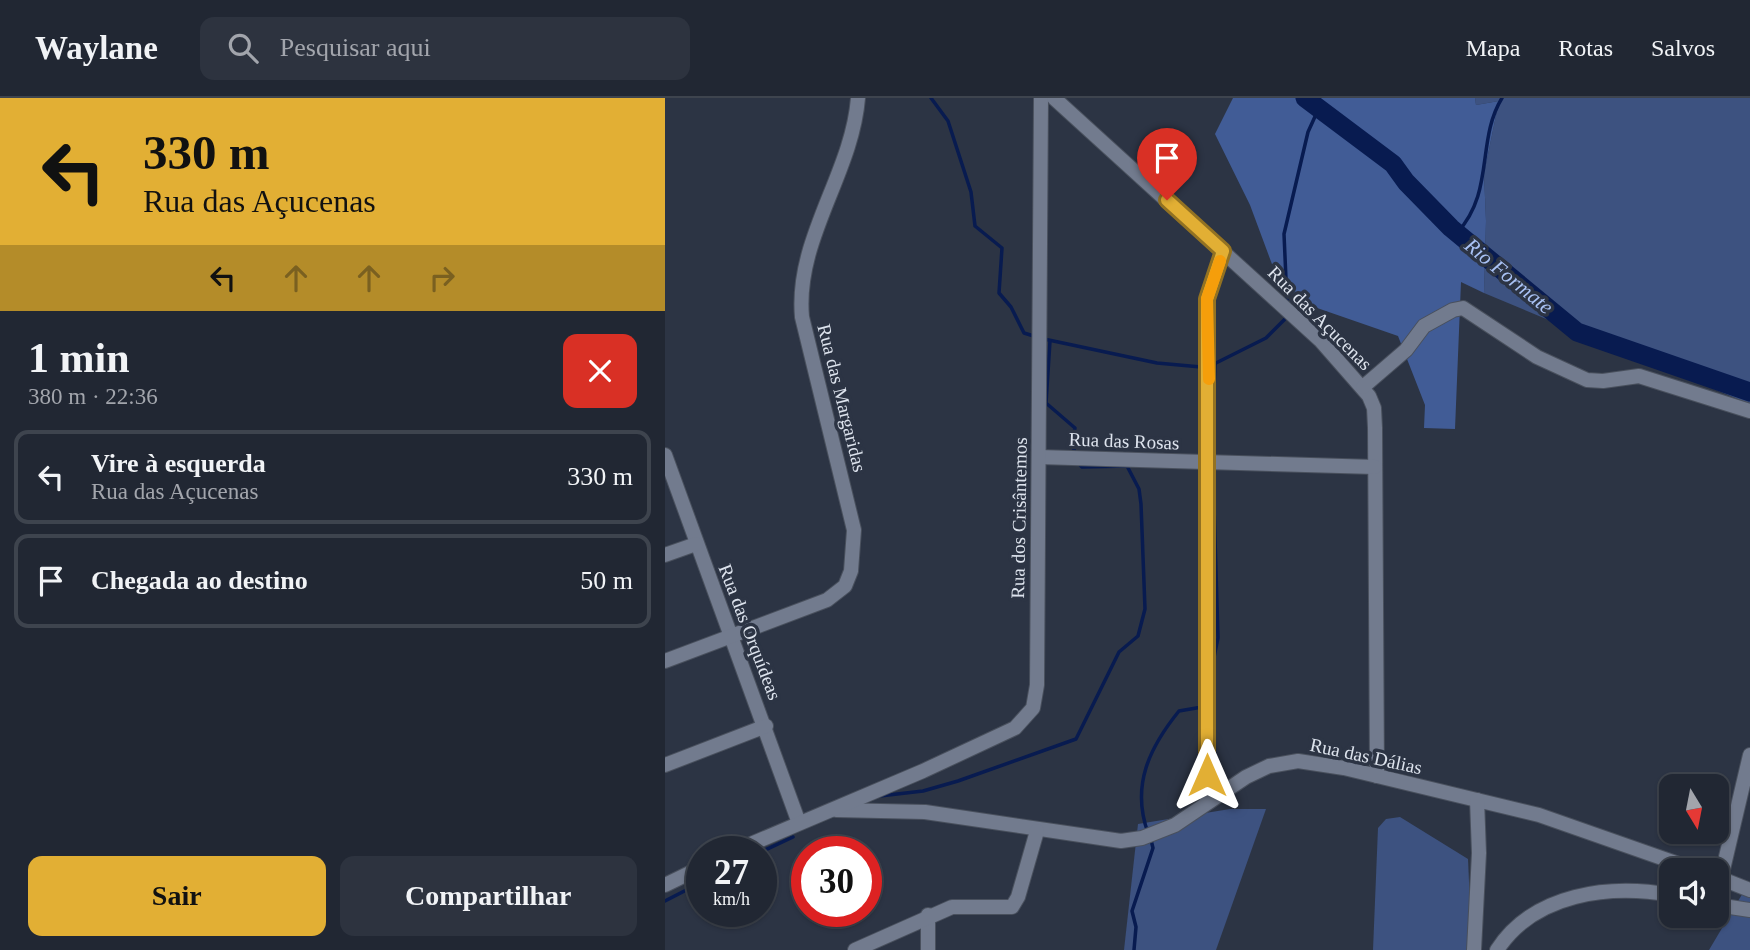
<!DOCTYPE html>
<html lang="pt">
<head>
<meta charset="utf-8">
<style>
  body { margin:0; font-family:"Times New Roman",serif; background:#2d333f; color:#f1f3f6; height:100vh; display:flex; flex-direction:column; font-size:26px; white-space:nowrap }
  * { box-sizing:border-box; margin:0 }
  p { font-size:23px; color:#a2a5ac }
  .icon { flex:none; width:38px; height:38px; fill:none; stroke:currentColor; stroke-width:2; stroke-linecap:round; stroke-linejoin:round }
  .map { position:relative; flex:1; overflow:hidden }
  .drawer { display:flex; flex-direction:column; background:#212733; width:665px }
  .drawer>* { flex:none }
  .guide { background:#e2af34; color:#111; overflow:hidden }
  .needle { width:46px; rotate:170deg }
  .buttons { position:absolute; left:994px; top:676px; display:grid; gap:14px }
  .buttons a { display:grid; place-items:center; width:70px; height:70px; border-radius:14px; background:#212733; box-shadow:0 2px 5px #0004,0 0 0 2px #3e444e; font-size:35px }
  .speed { position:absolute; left:21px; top:738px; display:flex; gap:14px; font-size:35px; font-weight:700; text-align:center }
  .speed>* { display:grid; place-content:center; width:91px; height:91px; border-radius:50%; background:#212733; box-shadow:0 2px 5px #0004,0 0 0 2px #3e444e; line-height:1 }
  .speed small { font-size:18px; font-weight:400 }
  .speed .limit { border:10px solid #d22; background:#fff; color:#111 }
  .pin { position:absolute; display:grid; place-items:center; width:60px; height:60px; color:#fff; margin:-72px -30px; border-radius:50% 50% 50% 0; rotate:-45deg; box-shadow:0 0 7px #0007 }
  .pin .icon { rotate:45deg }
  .me { position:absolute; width:77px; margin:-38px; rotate:0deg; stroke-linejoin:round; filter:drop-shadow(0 0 5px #0008) }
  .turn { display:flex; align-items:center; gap:24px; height:147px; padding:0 28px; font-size:32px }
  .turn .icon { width:91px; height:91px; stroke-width:2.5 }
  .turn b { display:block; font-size:49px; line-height:60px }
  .lanes { display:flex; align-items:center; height:66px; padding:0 28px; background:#0003; justify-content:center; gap:35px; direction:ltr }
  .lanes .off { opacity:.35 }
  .round { display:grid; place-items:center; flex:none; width:74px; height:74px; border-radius:14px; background:#2d333f }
  .headline { display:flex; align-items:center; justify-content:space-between; height:119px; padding:0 28px }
  h1 { font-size:42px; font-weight:700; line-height:52px }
  .primary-button { display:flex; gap:14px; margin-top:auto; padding:14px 28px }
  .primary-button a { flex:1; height:80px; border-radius:14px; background:#e2af34; color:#111; font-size:28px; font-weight:700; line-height:80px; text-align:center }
  .primary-button a+a { background:#2d333f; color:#f1f3f6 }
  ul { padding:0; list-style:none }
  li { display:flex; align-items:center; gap:21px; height:94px; margin:0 14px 10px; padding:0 14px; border:4px solid #3e444e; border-radius:14px }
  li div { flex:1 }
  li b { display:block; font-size:26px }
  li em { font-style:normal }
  header { display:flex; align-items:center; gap:42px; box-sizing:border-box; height:98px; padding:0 35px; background:#212733; border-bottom:2px solid #3e444e }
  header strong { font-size:33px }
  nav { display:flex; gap:38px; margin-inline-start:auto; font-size:24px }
  .search { width:490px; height:63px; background:#2d333f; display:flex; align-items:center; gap:18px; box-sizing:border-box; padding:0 24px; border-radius:14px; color:#a2a5ac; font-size:26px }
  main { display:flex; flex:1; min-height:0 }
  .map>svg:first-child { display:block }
</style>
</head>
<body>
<header>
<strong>Waylane</strong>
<div class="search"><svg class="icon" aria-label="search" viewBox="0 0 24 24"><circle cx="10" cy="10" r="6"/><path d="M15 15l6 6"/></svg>Pesquisar aqui</div>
<nav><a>Mapa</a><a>Rotas</a><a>Salvos</a></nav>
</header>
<main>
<section class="drawer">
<div class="guide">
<div class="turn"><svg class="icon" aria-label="left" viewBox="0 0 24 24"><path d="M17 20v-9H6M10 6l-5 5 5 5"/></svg><div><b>330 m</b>Rua das Açucenas</div></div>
<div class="lanes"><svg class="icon" aria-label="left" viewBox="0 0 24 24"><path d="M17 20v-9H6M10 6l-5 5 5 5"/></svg><svg class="icon off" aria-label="ahead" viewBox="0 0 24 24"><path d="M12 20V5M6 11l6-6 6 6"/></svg><svg class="icon off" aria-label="ahead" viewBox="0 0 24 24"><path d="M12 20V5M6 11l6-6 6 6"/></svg><svg class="icon off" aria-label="right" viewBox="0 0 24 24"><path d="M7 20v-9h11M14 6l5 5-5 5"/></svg></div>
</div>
<div class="headline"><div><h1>1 min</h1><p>380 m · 22:36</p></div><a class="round" style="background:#d93025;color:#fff"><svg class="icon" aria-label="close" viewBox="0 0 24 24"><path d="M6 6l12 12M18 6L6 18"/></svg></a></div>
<ul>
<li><svg class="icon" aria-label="left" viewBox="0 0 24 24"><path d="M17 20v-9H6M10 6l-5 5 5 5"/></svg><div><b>Vire à esquerda</b><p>Rua das Açucenas</p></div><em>330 m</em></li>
<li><svg class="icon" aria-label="arrive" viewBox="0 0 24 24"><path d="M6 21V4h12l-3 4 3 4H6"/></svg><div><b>Chegada ao destino</b></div><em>50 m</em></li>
</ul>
<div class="primary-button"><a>Sair</a><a>Compartilhar</a></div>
</section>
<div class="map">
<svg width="1085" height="852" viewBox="0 0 1085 852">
  <rect width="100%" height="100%" fill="#2c3444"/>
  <g fill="#3d5280">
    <polygon points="810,0 1085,0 1085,306 819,195 821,123 819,76 834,3 811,7"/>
    <polygon points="565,711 601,711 551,852 459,852 473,726"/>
    <polygon points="735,719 803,761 807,852 708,852 713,730 721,721"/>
    <polygon points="1082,788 1085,789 1085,852 1044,852"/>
  </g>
  <polygon fill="#415c96" points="568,0 810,0 811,7 834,3 819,76 821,123 819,195 796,184 790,331 759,330 760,307 733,238 632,203 614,185 585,107 550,36"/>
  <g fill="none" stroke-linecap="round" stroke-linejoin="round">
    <g stroke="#081b50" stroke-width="3.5">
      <polyline points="266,0 283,23 306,94 310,128 337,150 334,195 346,209 359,235 372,239"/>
      <path d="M792 135C830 94 811 42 837 0"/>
      <polyline points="622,204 619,136 643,34 653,12"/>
      <polyline points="379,241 492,265 536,269"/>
      <polyline points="385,243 381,305 410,330 407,342 410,356"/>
      <polyline points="547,267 601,240 622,219"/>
      <polyline points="549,292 550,266"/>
      <polyline points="548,564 553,540 549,408"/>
      <polyline points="215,698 258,693 293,683 411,641 454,554 473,538 480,511 476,406 474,391 462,368 417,369 411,363"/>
      <path d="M483 735C466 688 484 650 514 613L537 609"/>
      <polyline points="96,754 128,739"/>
      <polyline points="0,803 37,784"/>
      <polyline points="469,852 471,829 467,813 488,750 486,742"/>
    </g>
    <polyline stroke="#081b50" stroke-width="19" points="640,0 728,66 741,84 786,130 912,234 1085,294"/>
    <defs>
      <g id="minor">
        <polyline points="389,0 655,242 704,298 709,310 710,330 712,678"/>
        <polyline points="698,289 741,252 759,228 788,212 798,210 872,259 922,282 938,283 974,278 1085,313"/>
        <polyline points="0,357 134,725"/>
        <polyline points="374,359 710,369"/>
        <polyline points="0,457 31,446"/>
        <path d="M0 563 162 502 180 488 186 473 189 432 137 219C130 141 187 76 193 0"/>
        <polyline points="0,667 101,628"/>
        <polyline points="542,703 542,201 558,153"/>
        <polyline points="171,712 260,714 456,743 477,740 510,727 581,679 604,668 633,663 679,670 874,717 1031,772"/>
        <polyline points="67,754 258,673 350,630 368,610 372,587 376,0"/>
        <polyline points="1052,779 1085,792"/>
        <polyline points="0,787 37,769"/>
        <polyline points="1052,797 1085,657"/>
        <polyline points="1052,807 1085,812"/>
        <polyline points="263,817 263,852"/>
        <polyline points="190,852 287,809 347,809 353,799 372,733"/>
        <polyline points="809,852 814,755 812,702"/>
        <path d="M832 852C869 795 945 786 1006 797"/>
      </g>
    </defs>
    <use href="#minor" stroke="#49505d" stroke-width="16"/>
    <use href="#minor" stroke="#727b8e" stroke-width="14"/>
  </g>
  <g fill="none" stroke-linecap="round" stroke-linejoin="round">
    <defs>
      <polyline id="route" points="502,102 558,153 542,201 542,677"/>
    </defs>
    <use href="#route" stroke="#937222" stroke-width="18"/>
    <use href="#route" stroke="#e2af34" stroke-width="12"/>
    <polyline stroke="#f59e0b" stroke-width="12" points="544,281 542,201 555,163"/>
  </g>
  <g text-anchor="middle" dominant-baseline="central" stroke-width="7" stroke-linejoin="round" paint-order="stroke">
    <g font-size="19" fill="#dde3ed" stroke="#2c3444">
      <text transform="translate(655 220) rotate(45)">Rua das Açucenas</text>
      <text transform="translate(177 300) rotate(76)">Rua das Margaridas</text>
      <text transform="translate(459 343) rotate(2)">Rua das Rosas</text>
      <text transform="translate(354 420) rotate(-89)">Rua dos Crisântemos</text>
      <text transform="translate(85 534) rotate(69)">Rua das Orquídeas</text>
      <text transform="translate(701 658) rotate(12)">Rua das Dálias</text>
    </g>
    <g font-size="21" font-style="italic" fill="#a9c2f5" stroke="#2c3444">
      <text transform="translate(844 178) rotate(39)">Rio Formate</text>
    </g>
  </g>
</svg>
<div class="buttons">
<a><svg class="needle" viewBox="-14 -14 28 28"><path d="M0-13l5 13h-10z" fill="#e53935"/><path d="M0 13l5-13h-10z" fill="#a2a5ac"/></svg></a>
<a><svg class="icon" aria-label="sound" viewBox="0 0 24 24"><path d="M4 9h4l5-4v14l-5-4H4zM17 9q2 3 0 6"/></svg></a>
</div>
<div class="speed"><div>27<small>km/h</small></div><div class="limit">30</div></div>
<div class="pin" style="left:502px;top:102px;background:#d93025"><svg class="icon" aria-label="arrive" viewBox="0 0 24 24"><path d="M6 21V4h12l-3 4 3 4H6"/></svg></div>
<svg class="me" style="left:542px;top:677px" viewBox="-20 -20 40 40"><path d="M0-17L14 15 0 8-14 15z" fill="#e2af34" stroke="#fff" stroke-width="4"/></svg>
</div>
</main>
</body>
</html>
